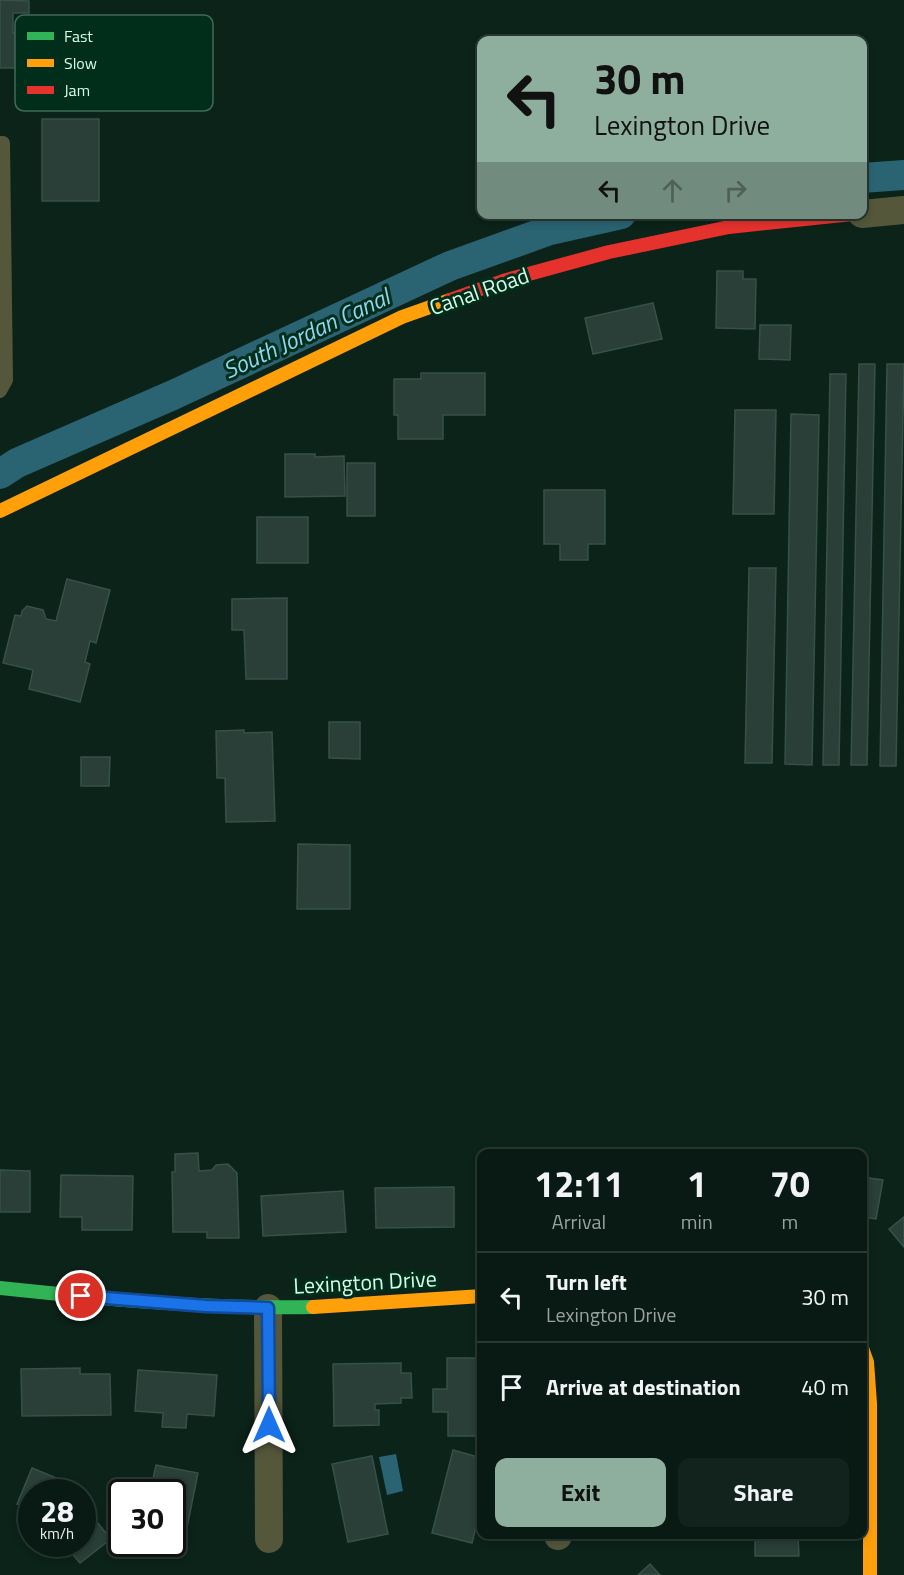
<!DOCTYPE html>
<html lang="en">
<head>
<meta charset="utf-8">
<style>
  body { margin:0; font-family:"Titillium Web",sans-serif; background:#11231c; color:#f1f3f6; height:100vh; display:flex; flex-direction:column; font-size:22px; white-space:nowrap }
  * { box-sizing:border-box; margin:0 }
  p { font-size:20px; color:#98a1a0 }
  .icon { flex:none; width:33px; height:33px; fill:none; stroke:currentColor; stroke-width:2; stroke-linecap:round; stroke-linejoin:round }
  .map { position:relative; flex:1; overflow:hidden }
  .details { position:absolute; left:477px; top:1149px; width:390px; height:390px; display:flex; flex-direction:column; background:#081a13; border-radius:12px; box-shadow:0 3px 9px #0003,0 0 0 2px #293833 }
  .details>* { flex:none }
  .guide { position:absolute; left:477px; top:36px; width:390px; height:183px; border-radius:12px; box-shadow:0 3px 9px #0003,0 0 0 2px #293833; background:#8eaf9e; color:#111; overflow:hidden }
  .speed { position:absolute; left:18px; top:1479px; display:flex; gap:12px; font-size:30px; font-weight:700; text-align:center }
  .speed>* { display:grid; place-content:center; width:78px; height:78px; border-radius:50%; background:#081a13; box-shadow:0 3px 9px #0003,0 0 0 2px #293833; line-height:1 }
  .speed small { font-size:15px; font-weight:400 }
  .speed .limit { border:3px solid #111; border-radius:9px; background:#fff; color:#111 }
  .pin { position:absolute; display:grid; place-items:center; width:51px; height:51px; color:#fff; margin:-26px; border:3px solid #fff; border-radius:50%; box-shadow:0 2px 6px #0007 }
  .me { position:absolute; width:66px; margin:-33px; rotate:0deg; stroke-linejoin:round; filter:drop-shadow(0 0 4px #0008) }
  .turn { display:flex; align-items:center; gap:21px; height:126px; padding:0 18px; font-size:27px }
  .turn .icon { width:78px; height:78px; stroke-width:2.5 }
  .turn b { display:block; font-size:42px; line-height:51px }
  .lanes { display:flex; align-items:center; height:57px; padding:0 18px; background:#0003; justify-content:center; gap:30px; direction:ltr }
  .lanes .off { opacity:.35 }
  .eta { display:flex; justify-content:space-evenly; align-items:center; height:102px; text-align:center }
  .eta b { font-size:36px; font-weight:700; line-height:42px }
  .cta { display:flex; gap:12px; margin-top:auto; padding:12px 18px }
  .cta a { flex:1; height:69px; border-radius:12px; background:#8eaf9e; color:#111; font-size:24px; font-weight:700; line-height:69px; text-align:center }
  .cta a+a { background:#11231c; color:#f1f3f6 }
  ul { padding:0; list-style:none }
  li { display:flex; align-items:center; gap:18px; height:90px; padding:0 18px; border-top:2px solid #293833 }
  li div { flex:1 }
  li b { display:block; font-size:22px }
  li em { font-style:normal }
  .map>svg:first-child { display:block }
</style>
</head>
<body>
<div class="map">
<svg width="904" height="1575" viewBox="0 0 904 1575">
  <rect width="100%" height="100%" fill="#0b2319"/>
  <polygon fill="#2a6372" points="396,1454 403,1491 387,1495 379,1457"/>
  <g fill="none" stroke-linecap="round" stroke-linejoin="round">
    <g stroke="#2a6372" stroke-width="30">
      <polyline points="862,178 904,175"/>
      <polyline points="0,474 17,463 173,395 450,266 550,230 621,214"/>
    </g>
  </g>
  <g fill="#293f37" stroke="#365149" stroke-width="1.5">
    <polygon points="0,0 29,1 29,13 13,13 13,33 38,33 38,68 0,68"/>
    <rect x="42" y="119" width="57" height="82"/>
    <polygon points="717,271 743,271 743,279 756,279 755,329 716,328"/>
    <polygon points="653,303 662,339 593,354 585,318"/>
    <polygon points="760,325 791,325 790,360 759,359"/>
    <polygon points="859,364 875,364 867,765 851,765"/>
    <polygon points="887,364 904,364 896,766 880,766"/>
    <polygon points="421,373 485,373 485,415 443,415 443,439 398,439 398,415 394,415 394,379 421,379"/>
    <polygon points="830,374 846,374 839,765 823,765"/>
    <polygon points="735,410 776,410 774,514 733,514"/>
    <polygon points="791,414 819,415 812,765 785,764"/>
    <polygon points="285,454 315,454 315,457 344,456 345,496 285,497"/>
    <rect x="347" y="463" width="28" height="53"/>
    <polygon points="544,490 605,490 605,544 588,544 588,560 560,560 560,544 544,544"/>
    <rect x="257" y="517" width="51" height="46"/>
    <polygon points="749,568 776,568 772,763 745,763"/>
    <polygon points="67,579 110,590 96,643 90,641 85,662 90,664 80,702 29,689 33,670 3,663 15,615 21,616 22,611 27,606 43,610 46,619 56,621"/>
    <polygon points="287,598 287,679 246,679 244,630 232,630 232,599"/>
    <polygon points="329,722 360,722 360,759 329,758"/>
    <polygon points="244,730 244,733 272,732 275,821 226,822 225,778 217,778 216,731"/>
    <polygon points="81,757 110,757 109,786 81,786"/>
    <polygon points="298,844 350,845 350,909 297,909"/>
    <polygon points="198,1153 199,1171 212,1170 216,1165 228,1164 237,1173 239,1238 207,1238 207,1232 173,1232 172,1172 175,1172 175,1154"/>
    <polygon points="0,1170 30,1171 30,1212 0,1212"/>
    <polygon points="61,1175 133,1176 132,1230 82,1230 82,1217 60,1217"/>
    <polygon points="862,1177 883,1180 876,1219 862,1217"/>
    <polygon points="454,1187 454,1227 376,1228 375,1188"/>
    <polygon points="343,1191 346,1232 263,1236 261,1196"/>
    <polygon points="904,1217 904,1247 889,1229"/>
    <polygon points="447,1358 482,1358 482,1436 448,1436 448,1412 433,1412 433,1389 447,1389"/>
    <polygon points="401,1363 401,1373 411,1373 412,1398 401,1398 401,1403 375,1404 375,1410 379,1410 379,1425 334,1426 333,1364"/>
    <polygon points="80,1368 80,1374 110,1374 111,1415 22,1416 21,1369"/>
    <polygon points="138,1370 217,1375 214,1416 187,1414 186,1428 162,1427 163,1413 135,1411"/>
    <polygon points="453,1450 482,1458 482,1512 480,1511 472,1543 432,1533"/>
    <polygon points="372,1456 388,1534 348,1542 332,1464"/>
    <polygon points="156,1465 198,1473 182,1552 141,1544 172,1544 172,1492 150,1492"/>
    <polygon points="32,1468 64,1481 73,1492 32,1492 32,1511 17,1504"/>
    <polygon points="82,1504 111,1539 80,1563 64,1544 82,1544"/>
    <polygon points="755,1534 798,1534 799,1556 755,1556"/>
    <polygon points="650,1564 660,1575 638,1575"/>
  </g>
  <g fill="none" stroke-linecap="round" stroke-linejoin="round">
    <polyline stroke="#54573a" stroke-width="14" points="0,143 3,143 6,380 0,391"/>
    <g stroke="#54573a" stroke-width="28">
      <polyline points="862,214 904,210"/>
      <polyline points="268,1308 269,1539"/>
      <polyline points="558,1534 558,1536"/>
    </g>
    <path stroke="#30b455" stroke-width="14" d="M0 1288C104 1299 208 1309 313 1307"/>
    <g stroke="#ff9f0a" stroke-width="14">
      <polyline points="0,511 402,317 450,300"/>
      <polyline points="313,1307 482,1296"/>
      <polyline points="862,1348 867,1362 870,1404 870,1575"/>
    </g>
    <polyline stroke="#e5322d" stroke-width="14" points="450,300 503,281 609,252 729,227 853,214"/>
  </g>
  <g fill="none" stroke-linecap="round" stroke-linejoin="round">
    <defs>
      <polyline id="route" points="81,1296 206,1306 268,1308 269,1425"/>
    </defs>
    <use href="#route" stroke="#114b97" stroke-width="15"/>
    <use href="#route" stroke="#1a73e8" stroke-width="10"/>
  </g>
  <g text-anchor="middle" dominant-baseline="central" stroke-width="6" stroke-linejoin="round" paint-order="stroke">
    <g font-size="22" fill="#d5fbe6" stroke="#012d1b">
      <text transform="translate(479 291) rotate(-19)">Canal Road</text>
      <text transform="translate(365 1282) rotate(-3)">Lexington Drive</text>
    </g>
    <g font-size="24" font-style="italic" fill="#8dd6ee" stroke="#012d1b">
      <text transform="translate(306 333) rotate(-25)">South Jordan Canal</text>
    </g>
  </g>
  <rect x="15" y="15" width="198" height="96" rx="9" fill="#012d1b" stroke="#416b58" stroke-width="1.5"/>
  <rect x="27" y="32" width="27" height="8" fill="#30b455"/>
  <rect x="27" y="59" width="27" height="8" fill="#ff9f0a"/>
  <rect x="27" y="86" width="27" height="8" fill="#e5322d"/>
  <g font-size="16" fill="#d5fbe6">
    <text x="64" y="42">Fast</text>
    <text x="64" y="69">Slow</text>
    <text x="64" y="96">Jam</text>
  </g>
</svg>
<div class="speed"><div>28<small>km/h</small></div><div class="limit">30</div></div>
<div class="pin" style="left:81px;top:1296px;background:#d93025"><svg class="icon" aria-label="arrive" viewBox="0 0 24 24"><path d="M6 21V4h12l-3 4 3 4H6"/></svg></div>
<svg class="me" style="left:269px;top:1425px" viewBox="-20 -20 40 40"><path d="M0-17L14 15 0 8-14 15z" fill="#1a73e8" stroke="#fff" stroke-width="4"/></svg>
<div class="guide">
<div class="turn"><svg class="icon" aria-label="left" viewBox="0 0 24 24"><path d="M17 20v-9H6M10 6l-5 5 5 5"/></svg><div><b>30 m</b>Lexington Drive</div></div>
<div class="lanes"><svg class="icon" aria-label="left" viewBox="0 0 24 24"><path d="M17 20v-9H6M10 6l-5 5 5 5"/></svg><svg class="icon off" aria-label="ahead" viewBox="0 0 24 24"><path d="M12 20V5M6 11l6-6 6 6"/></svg><svg class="icon off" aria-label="right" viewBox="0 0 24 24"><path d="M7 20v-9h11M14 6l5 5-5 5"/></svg></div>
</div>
<section class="details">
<div class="eta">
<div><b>12:11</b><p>Arrival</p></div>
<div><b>1</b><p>min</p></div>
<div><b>70</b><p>m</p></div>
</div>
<ul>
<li><svg class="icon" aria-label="left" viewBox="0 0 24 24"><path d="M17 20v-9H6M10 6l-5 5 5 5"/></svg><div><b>Turn left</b><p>Lexington Drive</p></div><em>30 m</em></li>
<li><svg class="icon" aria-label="arrive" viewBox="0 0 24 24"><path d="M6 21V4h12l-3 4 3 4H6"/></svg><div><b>Arrive at destination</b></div><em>40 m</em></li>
</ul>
<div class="cta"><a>Exit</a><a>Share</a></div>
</section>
</div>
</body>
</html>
